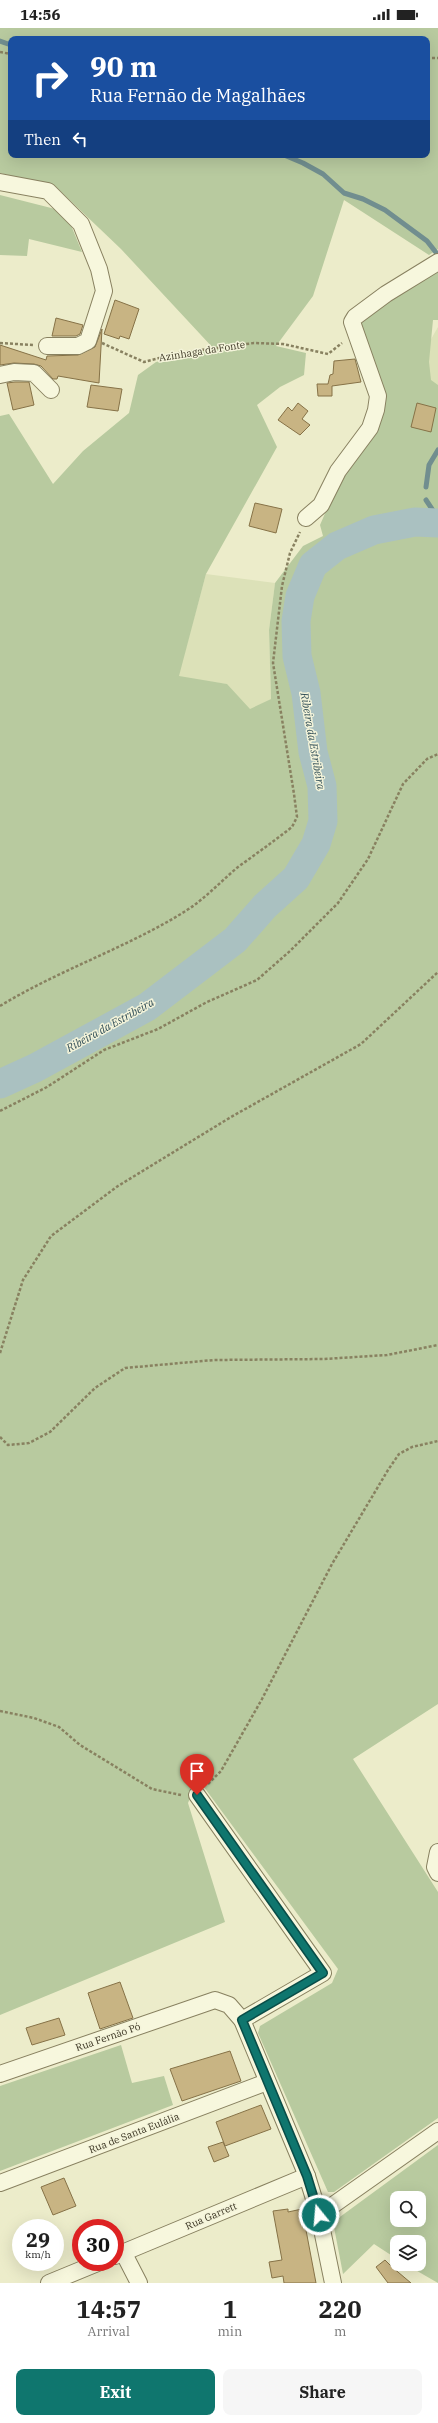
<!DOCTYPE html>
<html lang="en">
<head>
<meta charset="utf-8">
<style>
  body { margin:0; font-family:"IBM Plex Serif",serif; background:#f6f6f6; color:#222; height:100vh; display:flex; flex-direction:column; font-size:15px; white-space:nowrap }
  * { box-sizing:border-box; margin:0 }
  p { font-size:13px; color:#767676 }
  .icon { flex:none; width:22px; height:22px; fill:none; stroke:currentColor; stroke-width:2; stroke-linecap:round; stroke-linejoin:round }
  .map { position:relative; height:2255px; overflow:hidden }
  .side { display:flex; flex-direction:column; background:#fff; flex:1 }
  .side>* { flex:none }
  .hud { position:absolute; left:8px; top:8px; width:422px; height:122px; border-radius:8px; box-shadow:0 4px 16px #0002; background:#1a4fa0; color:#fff; overflow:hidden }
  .tools { position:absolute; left:390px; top:2163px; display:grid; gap:8px }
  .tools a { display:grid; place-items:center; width:36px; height:36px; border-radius:8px; background:#fff; box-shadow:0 4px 16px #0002; font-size:20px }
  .speed { position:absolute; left:12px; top:2191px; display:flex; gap:8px; font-size:20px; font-weight:700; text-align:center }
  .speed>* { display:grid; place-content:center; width:52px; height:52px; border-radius:50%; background:#fff; box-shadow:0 4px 16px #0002; line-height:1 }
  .speed small { font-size:10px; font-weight:400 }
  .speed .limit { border:6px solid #d22; background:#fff; color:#111 }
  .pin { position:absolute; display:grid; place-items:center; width:34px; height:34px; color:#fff; margin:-41px -17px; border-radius:50% 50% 50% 0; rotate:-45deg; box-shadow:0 0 4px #0007 }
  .pin .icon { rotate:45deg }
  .me { position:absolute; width:44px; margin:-22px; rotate:343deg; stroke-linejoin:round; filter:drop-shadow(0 0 3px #0008) }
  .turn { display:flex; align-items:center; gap:14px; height:84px; padding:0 16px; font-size:18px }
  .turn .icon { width:52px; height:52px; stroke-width:2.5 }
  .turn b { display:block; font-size:28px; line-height:34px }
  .then { display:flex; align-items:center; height:38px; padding:0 16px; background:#0003; gap:8px; font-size:15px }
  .eta { display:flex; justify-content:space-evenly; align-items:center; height:68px; text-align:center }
  .eta b { font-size:24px; font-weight:700; line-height:28px }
  .action { display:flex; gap:8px; margin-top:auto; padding:8px 16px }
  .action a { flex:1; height:46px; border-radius:8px; background:#0f766e; color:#fff; font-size:16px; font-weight:700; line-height:46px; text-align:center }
  .action a+a { background:#f6f6f6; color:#222 }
  .status { display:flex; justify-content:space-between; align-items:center; height:28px; padding:0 20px; background:#fff; direction:ltr }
  .status svg { height:11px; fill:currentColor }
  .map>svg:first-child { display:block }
</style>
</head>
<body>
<div class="status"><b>14:56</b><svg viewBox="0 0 49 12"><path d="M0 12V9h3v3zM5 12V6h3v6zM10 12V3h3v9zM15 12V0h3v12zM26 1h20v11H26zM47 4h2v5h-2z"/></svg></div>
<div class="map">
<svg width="438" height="2255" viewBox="0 0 438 2255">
  <rect width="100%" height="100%" fill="#ececca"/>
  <g fill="#dce1b8">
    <polygon points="438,299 438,371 414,341"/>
    <polygon points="206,546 275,555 269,602 271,671 250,682 226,656 178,649"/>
  </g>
  <g fill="#b8ca9f" fill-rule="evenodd">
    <path d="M0 0H438V221L429 227 344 172 313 268 276 318 306 325 304 347 280 359 257 377 277 419 206 546 179 648 227 656 250 681 271 671 269 602 275 555 303 518 323 508 320 497 343 444 375 401 384 385 386 367 359 293 438 243V292H433L429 334 431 352 438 357V1676L353 1731 438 1864V2090L334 2164H328L258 2005 260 1998 332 1955 338 1941 198 1751 188 1775 225 1894 0 1987V388L9 386 53 456 83 423 129 385 138 347 156 334 214 321 121 221 56 159 0 145ZM11 11H427V127H11Z"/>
    <polygon points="0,167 59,182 68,190 82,224 29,211 27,228 0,227"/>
    <polygon points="121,2017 132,2055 164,2048 173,2077 0,2143 0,2058"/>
    <path d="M438 2117V2255L405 2236H419V2214H397V2231L374 2216 343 2246 333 2194ZM397 2170H419V2192H397Z"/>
  </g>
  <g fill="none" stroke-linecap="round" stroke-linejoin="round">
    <g stroke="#718e8f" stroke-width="5">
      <polyline points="0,13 11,17"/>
      <polyline points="284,127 303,135 323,146 344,165 363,171 385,182 427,213 438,227"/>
      <polyline points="426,459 429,437 438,422"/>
      <polyline points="426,472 438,490"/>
    </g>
    <polyline stroke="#aac1c1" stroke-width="29" points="0,1056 35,1040 147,979 235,912 265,878 296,850 316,816 323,793 322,758 313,724 306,665 297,628 296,593 300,568 313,537 337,518 374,502 415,494 438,495"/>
  </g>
  <g fill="#c8b483" stroke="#867247">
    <polygon points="115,272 139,281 129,311 120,308 119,311 104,306"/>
    <polygon points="56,290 83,297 80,306 76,308 52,308"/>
    <polygon points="102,301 99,355 58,348 57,351 53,351 41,338 34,336 14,335 0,337 0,317 46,332 47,328 78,327 95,319"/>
    <polygon points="355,331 361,354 332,358 332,368 318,368 317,356 328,356 330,347 333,346 334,333"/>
    <polygon points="15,354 29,354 34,377 13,382 7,355"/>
    <polygon points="91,357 122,361 118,383 87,379"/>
    <polygon points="298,375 308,383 302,391 310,397 300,407 278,392 288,379 292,383"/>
    <polygon points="417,375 436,380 431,404 411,399"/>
    <polygon points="255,475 282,481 276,505 249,498"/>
    <polygon points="120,1954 133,1990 100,2001 88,1965"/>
    <polygon points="59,1990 65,2007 32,2017 26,2000"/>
    <polygon points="230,2023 241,2053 182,2073 170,2041"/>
    <polygon points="261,2077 271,2101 225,2118 216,2094"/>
    <polygon points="223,2114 229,2128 214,2134 208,2119"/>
    <polygon points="64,2150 76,2178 53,2187 41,2159"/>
    <polygon points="288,2181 288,2184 302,2181 316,2255 284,2255 283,2248 272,2250 269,2234 282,2232 273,2183"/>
    <polygon points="385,2232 392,2239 411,2255 388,2255 376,2239"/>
  </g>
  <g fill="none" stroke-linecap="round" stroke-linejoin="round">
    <defs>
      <g id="minor">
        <polyline points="0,154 48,163 81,196 99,241 104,263 88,313 78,318 47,318"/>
        <polyline points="0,347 14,344 34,345 51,362"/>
        <polyline points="306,490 321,477 338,443 370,400 376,382 378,368 352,294 355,289 386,266 438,234"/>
        <polyline points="197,1767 323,1945 242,1992"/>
        <polyline points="438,1824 435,1839 438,1845"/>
        <polyline points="0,2046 215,1972 229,1977 242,1992 307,2148 319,2187 333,2255"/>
        <polyline points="0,2155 267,2054"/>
        <polyline points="319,2187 438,2103"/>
        <polyline points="123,2224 139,2255"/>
        <polyline points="115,2228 307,2148"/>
        <polyline points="49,2255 100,2234"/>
      </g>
    </defs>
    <use href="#minor" stroke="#888160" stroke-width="18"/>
    <g stroke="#888160" stroke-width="2.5" stroke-dasharray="3 2" stroke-linecap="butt">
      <polyline points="0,24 11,26"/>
      <polyline points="427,30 438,30"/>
      <polyline points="0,315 33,317"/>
      <polyline points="102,315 144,334 179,325 254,315 283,316 328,326 342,315"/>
      <path d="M0 978C59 942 126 920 184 884 205 871 220 854 238 839 256 826 274 813 292 799L297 789 294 766 273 635 282 558 290 525 300 504"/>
      <polyline points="0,1083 47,1059 104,1022 158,1001 207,974 257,952 290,923 338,875 368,831 403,756 427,731 438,726"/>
      <polyline points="0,1325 23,1252 51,1208 118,1158 231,1089 361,1016 438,944"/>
      <polyline points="0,1409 8,1417 29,1415 50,1404 95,1360 125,1340 214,1332 324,1331 387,1327 438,1317"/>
      <polyline points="0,1683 34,1690 59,1699 80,1717 152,1761 181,1767"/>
      <polyline points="208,1756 221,1743 262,1671 332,1536 388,1442 399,1426 412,1419 438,1413"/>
    </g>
    <use href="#minor" stroke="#f7f7dd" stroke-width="16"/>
  </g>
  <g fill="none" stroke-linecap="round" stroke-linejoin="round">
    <defs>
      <polyline id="route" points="197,1767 323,1945 242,1992 307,2148 319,2187"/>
    </defs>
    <use href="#route" stroke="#0a4d48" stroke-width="10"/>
    <use href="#route" stroke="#0f766e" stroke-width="7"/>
  </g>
  <g text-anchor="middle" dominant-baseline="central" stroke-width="3" stroke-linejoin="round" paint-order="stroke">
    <g font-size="10" fill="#3a3422" stroke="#f4f4da">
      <text transform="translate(202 323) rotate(-9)">Azinhaga da Fonte</text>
      <text transform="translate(108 2009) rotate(-19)">Rua Fernão Pó</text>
      <text transform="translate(134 2105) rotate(-21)">Rua de Santa Eulália</text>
      <text transform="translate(211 2188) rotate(-23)">Rua Garrett</text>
    </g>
    <g font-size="11" font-style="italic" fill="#324f58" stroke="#f4f4da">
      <text transform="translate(313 713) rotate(80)">Ribeira da Estribeira</text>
      <text transform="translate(110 997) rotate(-29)">Ribeira da Estribeira</text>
    </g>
  </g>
</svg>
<div class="tools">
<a><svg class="icon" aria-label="search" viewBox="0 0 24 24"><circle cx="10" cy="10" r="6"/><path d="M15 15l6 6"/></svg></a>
<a><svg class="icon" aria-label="layers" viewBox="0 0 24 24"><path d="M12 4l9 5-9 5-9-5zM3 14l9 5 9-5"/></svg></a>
</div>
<div class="speed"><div>29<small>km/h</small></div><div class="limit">30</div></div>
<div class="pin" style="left:197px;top:1767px;background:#d93025"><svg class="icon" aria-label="arrive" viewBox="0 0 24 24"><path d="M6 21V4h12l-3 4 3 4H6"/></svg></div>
<svg class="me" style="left:319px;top:2187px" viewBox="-20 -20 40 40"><circle r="17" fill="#0f766e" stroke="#fff" stroke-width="3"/><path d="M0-11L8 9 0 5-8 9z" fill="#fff"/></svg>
<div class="hud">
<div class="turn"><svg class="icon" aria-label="right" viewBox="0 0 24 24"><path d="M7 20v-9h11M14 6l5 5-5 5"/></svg><div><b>90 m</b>Rua Fernão de Magalhães</div></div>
<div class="then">Then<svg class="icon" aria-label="left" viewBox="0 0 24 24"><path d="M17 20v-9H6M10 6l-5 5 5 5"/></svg></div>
</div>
</div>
<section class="side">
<div class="eta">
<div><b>14:57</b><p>Arrival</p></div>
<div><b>1</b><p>min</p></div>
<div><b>220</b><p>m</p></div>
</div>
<div class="action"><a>Exit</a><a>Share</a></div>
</section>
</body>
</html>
